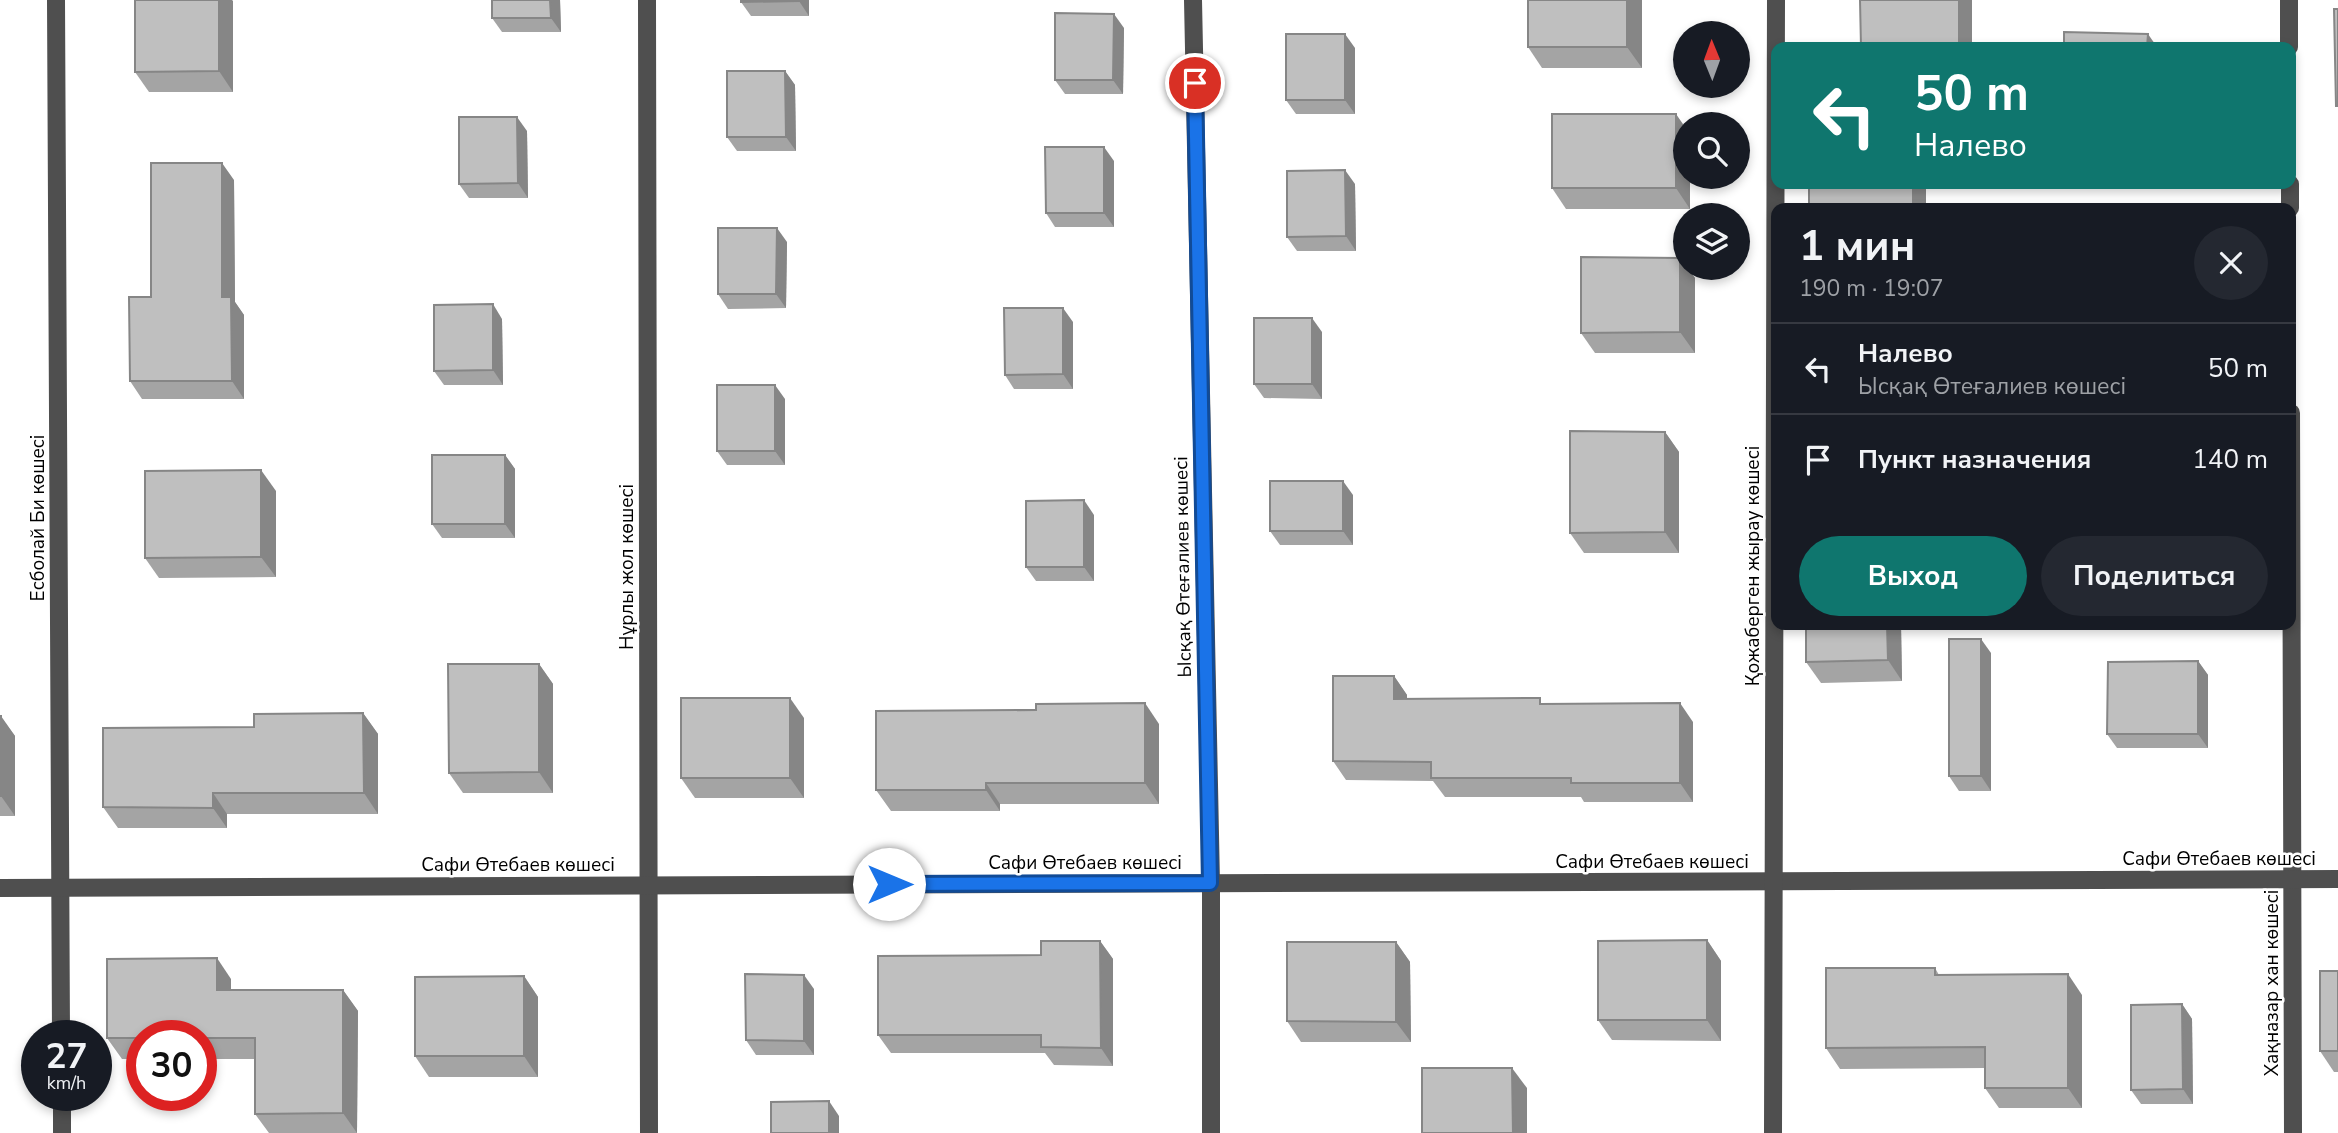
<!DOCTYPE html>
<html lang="ru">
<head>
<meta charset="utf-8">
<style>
  body { margin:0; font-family:"Nunito Sans",sans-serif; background:#242831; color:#f1f3f6; height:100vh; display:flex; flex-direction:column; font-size:26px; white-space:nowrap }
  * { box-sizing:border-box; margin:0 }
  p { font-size:23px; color:#9ea1a6 }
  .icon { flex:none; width:38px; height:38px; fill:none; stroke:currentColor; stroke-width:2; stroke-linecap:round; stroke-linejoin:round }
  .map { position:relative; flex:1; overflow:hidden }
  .panel { position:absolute; left:1771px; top:203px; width:525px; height:427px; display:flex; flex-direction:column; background:#171b24; border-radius:14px; box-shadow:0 4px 10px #0003 }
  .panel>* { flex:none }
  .guide { position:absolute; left:1771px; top:42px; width:525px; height:147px; border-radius:14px; box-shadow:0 4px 10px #0003; background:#0f766e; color:#fff; overflow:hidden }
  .needle { width:46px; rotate:359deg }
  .fabs { position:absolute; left:1673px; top:21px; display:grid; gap:14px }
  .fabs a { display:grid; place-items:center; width:77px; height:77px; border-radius:50%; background:#171b24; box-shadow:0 4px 10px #0003; font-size:35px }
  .speed { position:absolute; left:21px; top:1020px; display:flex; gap:14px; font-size:35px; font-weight:700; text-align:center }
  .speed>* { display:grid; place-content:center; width:91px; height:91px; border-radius:50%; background:#171b24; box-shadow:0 4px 10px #0003; line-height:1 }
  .speed small { font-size:18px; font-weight:400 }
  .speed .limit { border:10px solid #d22; background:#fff; color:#111 }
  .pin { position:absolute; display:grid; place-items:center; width:60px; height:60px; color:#fff; margin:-30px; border:4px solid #fff; border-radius:50%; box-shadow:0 2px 7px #0007 }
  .me { position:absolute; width:77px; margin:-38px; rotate:90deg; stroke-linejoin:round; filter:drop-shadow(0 0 5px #0008) }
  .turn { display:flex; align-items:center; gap:24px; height:147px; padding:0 28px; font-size:32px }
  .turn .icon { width:91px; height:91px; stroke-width:2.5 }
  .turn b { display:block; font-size:49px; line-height:60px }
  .round { display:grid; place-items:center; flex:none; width:74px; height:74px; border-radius:37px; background:#242831 }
  .head { display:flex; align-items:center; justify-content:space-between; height:119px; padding:0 28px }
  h1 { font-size:42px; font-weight:700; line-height:52px }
  .action { display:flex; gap:14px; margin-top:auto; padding:14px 28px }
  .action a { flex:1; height:80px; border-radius:42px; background:#0f766e; color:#fff; font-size:28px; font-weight:700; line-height:80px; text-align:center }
  .action a+a { background:#242831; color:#f1f3f6 }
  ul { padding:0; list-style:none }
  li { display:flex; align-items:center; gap:21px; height:91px; padding:0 28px; border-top:2px solid #363941 }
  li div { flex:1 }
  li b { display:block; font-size:26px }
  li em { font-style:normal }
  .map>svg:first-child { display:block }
</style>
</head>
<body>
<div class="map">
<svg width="2338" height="1133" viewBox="0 0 2338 1133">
  <rect width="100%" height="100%" fill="#fff"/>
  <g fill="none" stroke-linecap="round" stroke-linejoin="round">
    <g stroke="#4f4f4f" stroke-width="18">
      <polyline points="56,0 61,1036"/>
      <polyline points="647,0 649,1133"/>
      <polyline points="1193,0 1211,883 1211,1133"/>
      <polyline points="2289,0 2289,47"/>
      <polyline points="2290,184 2290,208"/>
      <polyline points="2291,413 2293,1133"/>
      <polyline points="0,888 2338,879"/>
      <polyline points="62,1096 62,1133"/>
      <polyline points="1773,1133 1776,0"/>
    </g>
  </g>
  <g fill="#a4a4a4">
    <polygon points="560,0 561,32 502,32 492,18"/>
    <polygon points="809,0 809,16 751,16 741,2"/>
    <polygon points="1528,0 1642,0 1642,68 1542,68 1528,47"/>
    <polygon points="233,1 233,92 149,92 135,72"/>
    <polygon points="1124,28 1123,94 1065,94 1055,80"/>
    <polygon points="1355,48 1355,114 1296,114 1286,100"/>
    <polygon points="785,71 795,85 796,151 737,151 727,137"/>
    <polygon points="527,131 528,198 469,198 459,184"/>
    <polygon points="1114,161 1114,227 1055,227 1046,213"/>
    <polygon points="1690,177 1690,209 1566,209 1552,188"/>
    <polygon points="234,180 235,302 244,315 244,399 142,399 130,381 151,297"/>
    <polygon points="1355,184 1356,251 1297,251 1287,237"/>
    <polygon points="787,242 786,308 728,309 718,294"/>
    <polygon points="1685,265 1695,278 1695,353 1595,353 1581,333"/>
    <polygon points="502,319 503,385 444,385 434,371"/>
    <polygon points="1073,322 1073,389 1014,389 1005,375"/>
    <polygon points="1322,332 1322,399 1264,398 1254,384"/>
    <polygon points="785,399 785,465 727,465 717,451"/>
    <polygon points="1665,432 1679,452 1679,553 1584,553 1570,533"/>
    <polygon points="505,455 515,469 515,538 442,538 432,524"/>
    <polygon points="276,491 276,577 159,578 145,558"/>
    <polygon points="1353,495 1353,545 1280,545 1270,531"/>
    <polygon points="1094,515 1094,581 1036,581 1026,567"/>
    <polygon points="1806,625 1901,625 1902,681 1821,683 1806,662"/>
    <polygon points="1991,653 1991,791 1959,791 1949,776"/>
    <polygon points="2198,661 2208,675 2208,748 2117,748 2107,734"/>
    <polygon points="539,664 553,684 553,793 463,793 449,773"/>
    <polygon points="1394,676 1407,695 1407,699 1544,704 1693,722 1693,802 1584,802 1581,797 1445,797 1433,781 1346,780 1333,761"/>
    <polygon points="363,713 378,734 378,814 227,814 227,828 118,828 103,807 254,727"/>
    <polygon points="0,716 15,736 15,816 0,816"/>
    <polygon points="804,718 804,798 695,798 681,778"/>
    <polygon points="1159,724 1159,804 1000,804 1000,811 891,811 876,790"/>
    <polygon points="1707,940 1721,961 1721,1041 1612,1040 1598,1020"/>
    <polygon points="1100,941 1113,959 1113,1066 1054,1065 1045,1053 891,1053 878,1035 1041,955"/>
    <polygon points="1396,942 1410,962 1411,1042 1301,1042 1287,1021"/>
    <polygon points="1935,968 1939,975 2082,995 2082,1108 1999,1108 1985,1088 1985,1068 1840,1069 1826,1048"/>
    <polygon points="2338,971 2338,1072 2334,1072 2320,1051"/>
    <polygon points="524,976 538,997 538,1077 429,1077 415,1056"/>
    <polygon points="231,979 231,990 343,990 358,1011 357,1133 269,1133 255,1114 255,1059 201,1059 201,1036 142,1036 142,1059 122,1059 107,1038"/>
    <polygon points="814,989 814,1055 756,1055 746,1040"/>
    <polygon points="2182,1004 2192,1019 2193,1104 2141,1104 2131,1090"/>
  </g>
  <g fill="#868686">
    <polygon points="219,0 232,0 233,1 233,92 219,71"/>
    <polygon points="550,0 560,0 561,32 551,18"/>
    <polygon points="799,0 809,0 809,16 799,1"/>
    <polygon points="1627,0 1642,0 1642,68 1627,47"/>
    <rect x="1959" y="0" width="13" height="47"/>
    <polygon points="1114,14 1124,28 1123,94 1113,80"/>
    <polygon points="1345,34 1355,48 1355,114 1345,100"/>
    <polygon points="2148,34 2157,47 2147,47"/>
    <polygon points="785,71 795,85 796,151 786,137"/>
    <polygon points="1676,114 1685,127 1685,177 1690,177 1690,209 1676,188"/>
    <polygon points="517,117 527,131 528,198 518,183"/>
    <polygon points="1104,147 1114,161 1114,227 1104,213"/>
    <polygon points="222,163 234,180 235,302 244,315 244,399 232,381 222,297"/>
    <polygon points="1345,170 1355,184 1356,251 1346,236"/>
    <rect x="1913" y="184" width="13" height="24"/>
    <polygon points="777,228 787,242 786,308 776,294"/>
    <polygon points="1680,258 1685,265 1685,268 1687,268 1695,278 1695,353 1680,332"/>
    <polygon points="493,304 502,319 503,385 493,370"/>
    <polygon points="1063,308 1073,322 1073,389 1063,374"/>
    <polygon points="1312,318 1322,332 1322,399 1312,384"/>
    <polygon points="775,385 785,399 785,465 775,451"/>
    <polygon points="1665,432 1679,452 1679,553 1665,532"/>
    <polygon points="505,455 515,469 515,538 505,524"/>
    <polygon points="261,470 276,491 276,577 261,557"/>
    <polygon points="1343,481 1353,495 1353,545 1343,531"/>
    <polygon points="1084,500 1094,515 1094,581 1084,567"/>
    <polygon points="1887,625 1901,625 1902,681 1888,660"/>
    <polygon points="1981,639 1991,653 1991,791 1981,776"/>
    <polygon points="2198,661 2208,675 2208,748 2198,734"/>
    <polygon points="539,664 553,684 553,793 539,772"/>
    <polygon points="1394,676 1407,695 1407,718 1394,699"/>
    <polygon points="790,698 804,718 804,798 790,778"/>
    <polygon points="1145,703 1159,724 1159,804 1145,783"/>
    <polygon points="1680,703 1693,722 1693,802 1680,783"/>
    <polygon points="363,713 378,734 378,814 364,793"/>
    <polygon points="1,716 15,736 15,816 1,796"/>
    <polygon points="986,783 1000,804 1000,811 986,790"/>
    <polygon points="213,793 227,814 227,828 213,808"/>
    <polygon points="1707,940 1721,961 1721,1041 1707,1020"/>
    <polygon points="1100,941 1113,959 1113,1066 1101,1048"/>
    <polygon points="1396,942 1410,962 1411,1042 1396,1022"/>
    <polygon points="217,958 231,979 231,1011 217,990"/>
    <polygon points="2068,974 2082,995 2082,1108 2068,1088"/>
    <polygon points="804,975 814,989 814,1055 804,1041"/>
    <polygon points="524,976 538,997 538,1077 524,1056"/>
    <polygon points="343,990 358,1011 357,1133 343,1113"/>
    <polygon points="2182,1004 2192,1019 2193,1104 2183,1089"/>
    <polygon points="1512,1068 1527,1088 1527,1133 1513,1133"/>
    <polygon points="829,1101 839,1116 839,1133 829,1133"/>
  </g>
  <g fill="#bfbfbf" stroke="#868686" stroke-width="2">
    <polygon points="135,0 219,0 219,71 135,72"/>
    <polygon points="492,0 550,0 551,18 492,18"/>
    <polygon points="741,0 799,0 799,1 741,2"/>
    <rect x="1528" y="0" width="99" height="47"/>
    <polygon points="1860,0 1959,0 1959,47 1861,47"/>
    <polygon points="2334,9 2338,9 2338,106 2336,106"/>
    <polygon points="1055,13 1114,14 1113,80 1055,80"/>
    <polygon points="2064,32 2148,34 2147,47 2064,47"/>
    <rect x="1286" y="34" width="59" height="66"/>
    <polygon points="727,71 785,71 786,137 727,137"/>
    <rect x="1552" y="114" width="124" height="74"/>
    <polygon points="459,117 517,117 518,183 459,184"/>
    <polygon points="1045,147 1104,147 1104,213 1046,213"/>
    <polygon points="151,163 222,163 222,297 231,297 232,381 130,381 129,297 151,297"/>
    <polygon points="1345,170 1346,236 1287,237 1287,171"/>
    <rect x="1809" y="184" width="104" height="24"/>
    <polygon points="718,228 777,228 776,294 718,294"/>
    <polygon points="1581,257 1680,258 1680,332 1581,333"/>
    <polygon points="493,304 493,370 434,371 434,305"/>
    <polygon points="1004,308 1063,308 1063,374 1005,375"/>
    <rect x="1254" y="318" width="58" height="66"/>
    <rect x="717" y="385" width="58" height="66"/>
    <polygon points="1570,431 1665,432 1665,532 1570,533"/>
    <rect x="432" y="455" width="73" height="69"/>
    <polygon points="261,470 261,557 145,558 145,471"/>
    <rect x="1270" y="481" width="73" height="50"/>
    <polygon points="1084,500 1084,567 1026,567 1026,501"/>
    <polygon points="1806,625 1887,625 1888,660 1806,662"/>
    <rect x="1949" y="639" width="32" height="137"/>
    <polygon points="2198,661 2198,734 2107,734 2108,662"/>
    <polygon points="448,664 539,664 539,772 449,773"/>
    <polygon points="1333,676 1394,676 1394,699 1540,698 1540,704 1680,703 1680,783 1571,783 1571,778 1431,778 1431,762 1333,761"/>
    <rect x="681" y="698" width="109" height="80"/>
    <polygon points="1145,703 1145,783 986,783 986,790 876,790 876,711 1036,710 1036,704"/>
    <polygon points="363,713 364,793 213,793 213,808 103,807 103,728 254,727 254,714"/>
    <rect x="0" y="716" width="1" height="80"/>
    <polygon points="1707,940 1707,1020 1598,1020 1598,941"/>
    <polygon points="1041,941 1100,941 1101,1048 1041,1047 1041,1035 878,1035 878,956 1041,955"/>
    <polygon points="1287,942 1396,942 1396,1022 1287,1021"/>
    <polygon points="217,958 217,990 343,990 343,1113 255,1114 255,1038 201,1038 201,1036 142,1036 142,1038 107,1038 107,959"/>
    <polygon points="1826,968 1935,968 1935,975 2068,974 2068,1088 1985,1088 1985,1047 1826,1048"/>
    <rect x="2320" y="971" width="18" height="80"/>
    <polygon points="745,974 804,975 804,1041 746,1040"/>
    <polygon points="524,976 524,1056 415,1056 415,977"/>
    <polygon points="2182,1004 2183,1089 2131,1090 2131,1005"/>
    <polygon points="1422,1068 1512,1068 1513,1133 1422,1133"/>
    <polygon points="829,1101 829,1133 771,1133 771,1102"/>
  </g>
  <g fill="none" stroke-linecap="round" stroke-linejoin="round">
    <defs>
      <polyline id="route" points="889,884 1210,883 1195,83"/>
    </defs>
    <use href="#route" stroke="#114b97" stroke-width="18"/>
    <use href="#route" stroke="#1a73e8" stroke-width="12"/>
  </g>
  <g text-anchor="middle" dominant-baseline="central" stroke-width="5" stroke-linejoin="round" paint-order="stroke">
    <g font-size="19" fill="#000" stroke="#fff">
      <text transform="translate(38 518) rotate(-90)">Есболай Би көшесі</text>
      <text transform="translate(1753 566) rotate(-90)">Қожаберген жырау көшесі</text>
      <text transform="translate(627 567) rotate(-90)">Нұрлы жол көшесі</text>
      <text transform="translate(1183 567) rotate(-91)">Ысқақ Өтеғалиев көшесі</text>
      <text x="2219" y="859">Сафи Өтебаев көшесі</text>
      <text x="1652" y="862">Сафи Өтебаев көшесі</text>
      <text x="1085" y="863">Сафи Өтебаев көшесі</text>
      <text x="518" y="865">Сафи Өтебаев көшесі</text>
      <text transform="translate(2272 983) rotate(-90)">Хақназар хан көшесі</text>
    </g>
  </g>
</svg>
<div class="fabs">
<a><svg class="needle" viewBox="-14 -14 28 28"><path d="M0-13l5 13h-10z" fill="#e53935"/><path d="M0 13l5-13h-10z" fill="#9ea1a6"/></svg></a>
<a><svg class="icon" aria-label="search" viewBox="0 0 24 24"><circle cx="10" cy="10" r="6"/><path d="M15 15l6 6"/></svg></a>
<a><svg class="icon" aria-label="layers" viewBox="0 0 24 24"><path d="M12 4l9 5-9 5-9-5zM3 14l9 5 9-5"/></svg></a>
</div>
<div class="speed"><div>27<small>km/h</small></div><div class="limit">30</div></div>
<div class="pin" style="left:1195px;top:83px;background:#d93025"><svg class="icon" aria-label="arrive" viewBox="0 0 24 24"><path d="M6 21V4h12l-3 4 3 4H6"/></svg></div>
<svg class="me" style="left:889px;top:884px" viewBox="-20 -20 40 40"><circle r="19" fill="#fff"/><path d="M0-13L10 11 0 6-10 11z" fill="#1a73e8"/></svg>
<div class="guide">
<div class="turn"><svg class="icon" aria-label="left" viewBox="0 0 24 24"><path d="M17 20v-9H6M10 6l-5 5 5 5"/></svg><div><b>50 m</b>Налево</div></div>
</div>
<section class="panel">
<div class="head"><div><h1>1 мин</h1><p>190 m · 19:07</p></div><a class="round"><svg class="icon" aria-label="close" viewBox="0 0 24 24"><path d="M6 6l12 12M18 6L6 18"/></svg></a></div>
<ul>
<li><svg class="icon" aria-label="left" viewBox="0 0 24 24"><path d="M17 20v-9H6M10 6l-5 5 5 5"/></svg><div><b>Налево</b><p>Ысқақ Өтеғалиев көшесі</p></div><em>50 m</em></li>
<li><svg class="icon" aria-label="arrive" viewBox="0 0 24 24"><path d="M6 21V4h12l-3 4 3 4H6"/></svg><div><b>Пункт назначения</b></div><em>140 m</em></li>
</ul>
<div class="action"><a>Выход</a><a>Поделиться</a></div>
</section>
</div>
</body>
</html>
